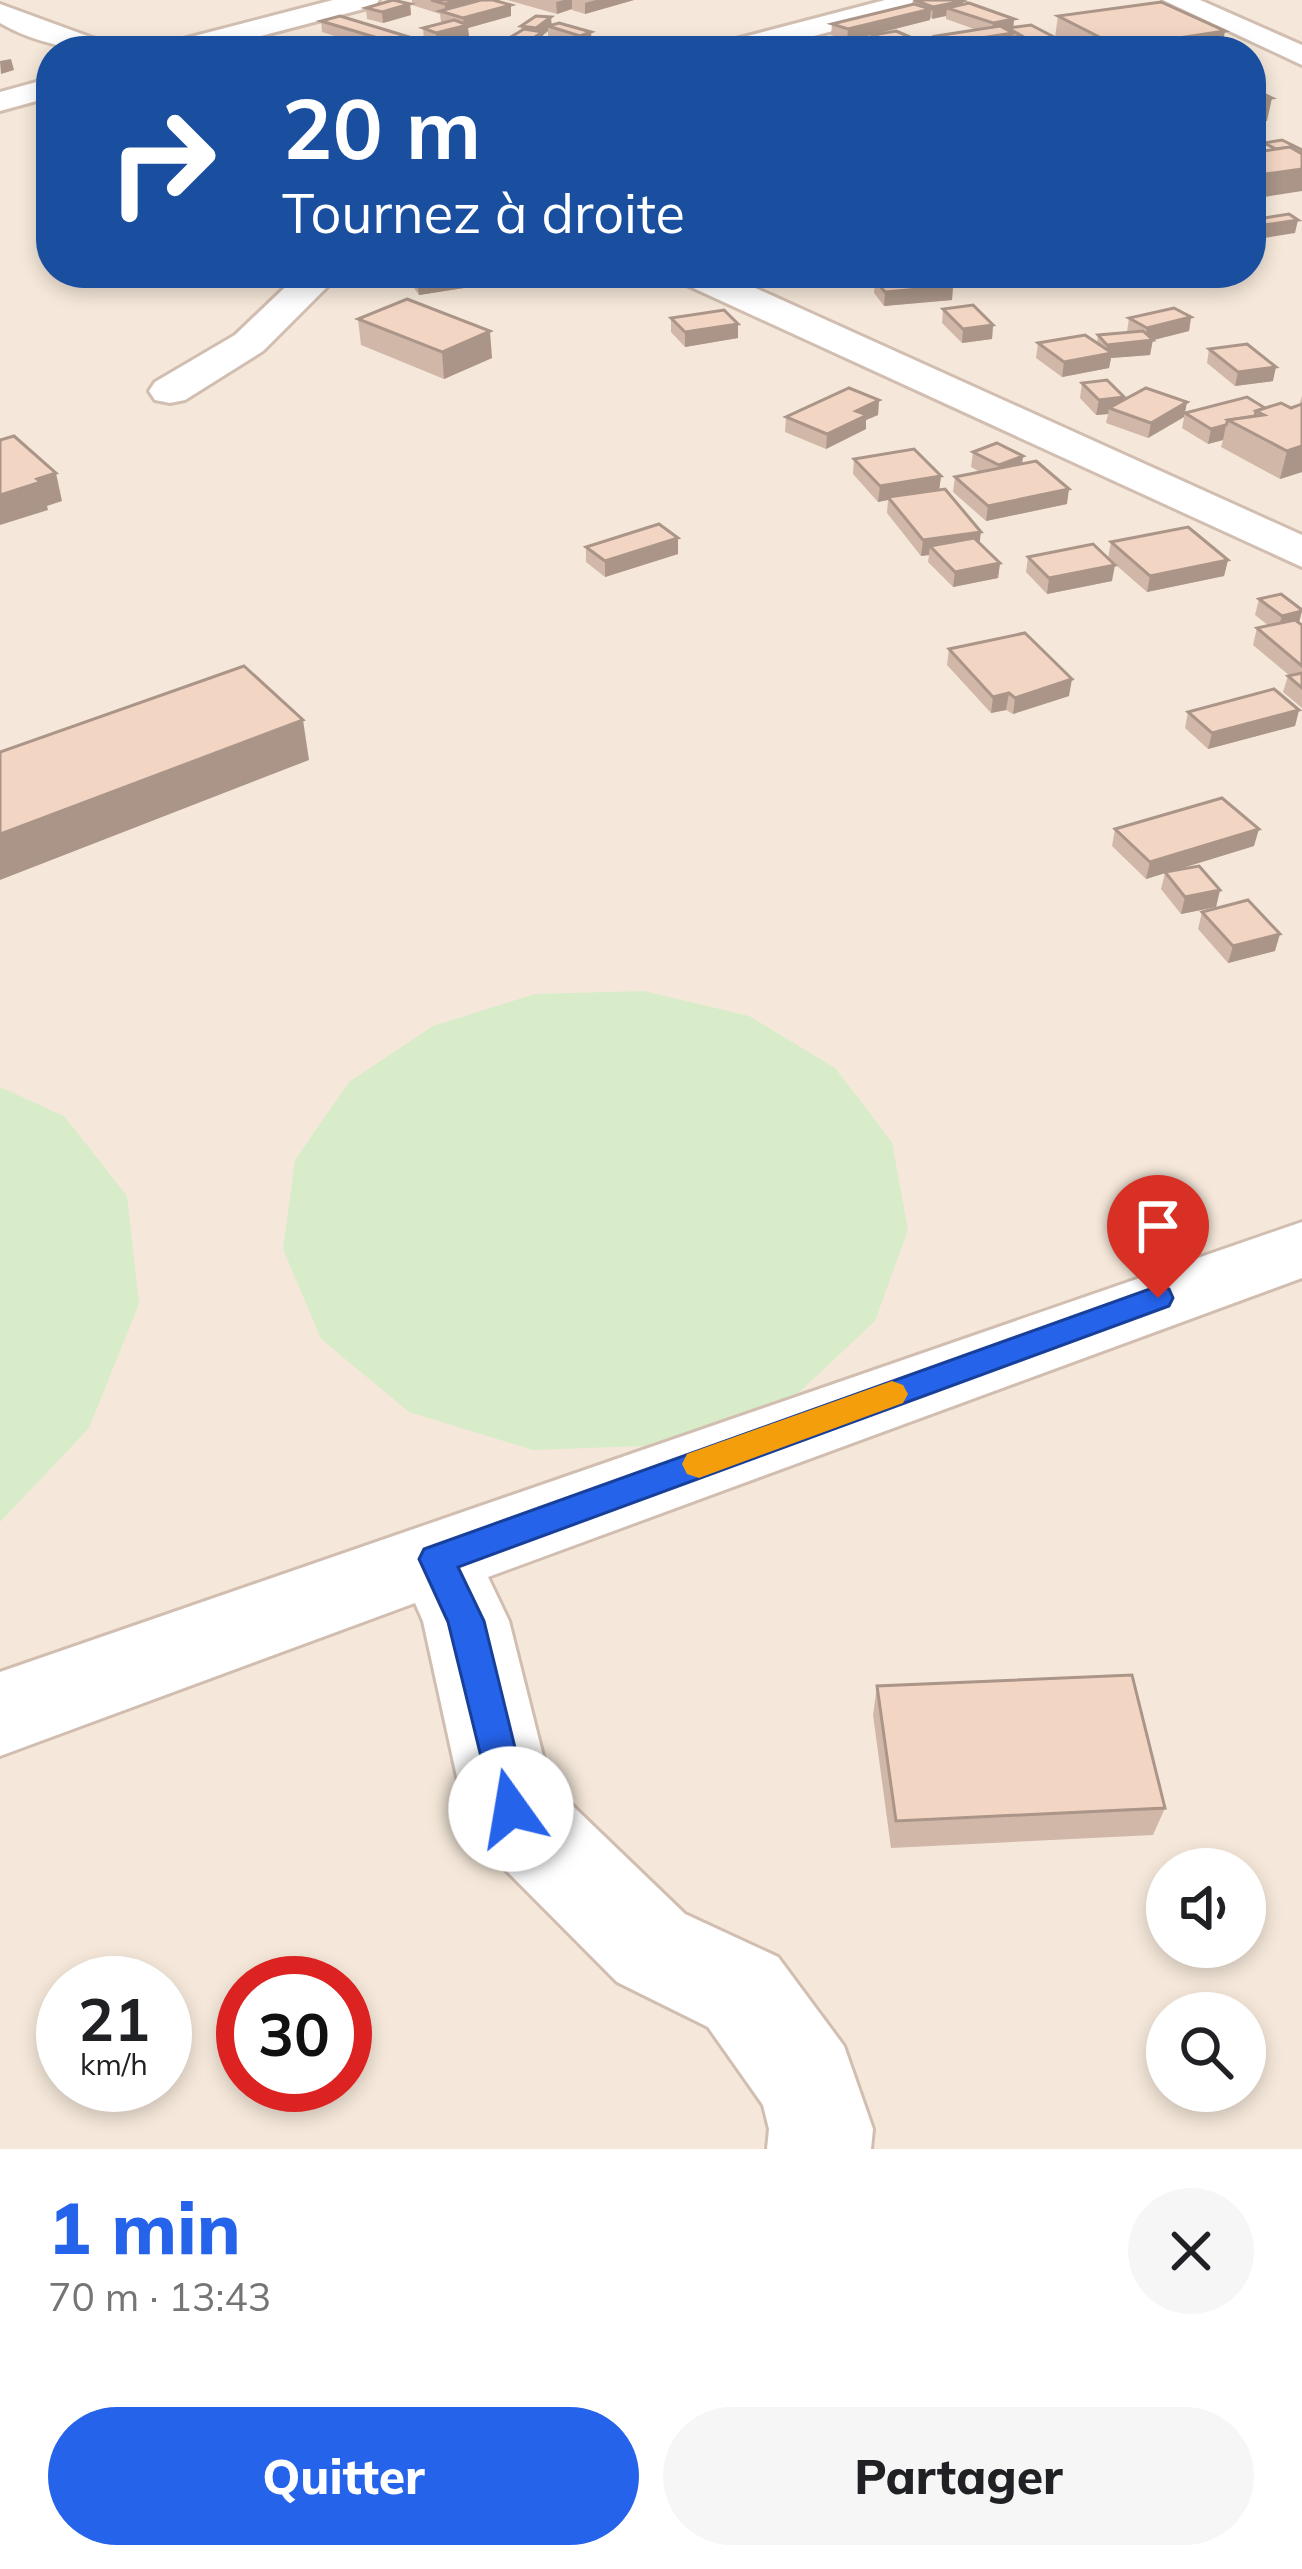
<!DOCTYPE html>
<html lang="fr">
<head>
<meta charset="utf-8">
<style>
  body { margin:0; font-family:Mulish,sans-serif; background:#f6f6f6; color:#202124; height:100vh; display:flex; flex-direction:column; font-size:45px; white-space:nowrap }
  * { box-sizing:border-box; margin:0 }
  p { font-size:39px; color:#757577 }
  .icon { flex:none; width:66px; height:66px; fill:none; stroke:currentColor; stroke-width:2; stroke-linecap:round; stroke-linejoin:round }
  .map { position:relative; height:2149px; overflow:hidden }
  .side { display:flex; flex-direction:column; background:#fff; flex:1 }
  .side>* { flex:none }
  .guide { position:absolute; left:36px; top:36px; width:1230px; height:252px; border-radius:48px; box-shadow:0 6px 18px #0003; background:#1a4fa0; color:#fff; overflow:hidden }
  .tools { position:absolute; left:1146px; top:1848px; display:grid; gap:24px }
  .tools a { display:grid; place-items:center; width:120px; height:120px; border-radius:50%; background:#fff; box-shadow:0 6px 18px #0003; font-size:60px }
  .speed { position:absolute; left:36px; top:1956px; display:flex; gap:24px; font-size:60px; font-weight:700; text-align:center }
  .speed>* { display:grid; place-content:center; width:156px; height:156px; border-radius:50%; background:#fff; box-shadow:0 6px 18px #0003; line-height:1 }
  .speed small { font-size:30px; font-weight:400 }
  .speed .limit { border:18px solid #d22; background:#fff; color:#111 }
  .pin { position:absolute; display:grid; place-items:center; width:102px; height:102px; color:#fff; margin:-123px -51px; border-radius:50% 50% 50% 0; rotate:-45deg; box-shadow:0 0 12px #0007 }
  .pin .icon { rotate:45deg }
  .me { position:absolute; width:132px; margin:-66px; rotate:347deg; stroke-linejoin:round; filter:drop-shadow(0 0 9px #0008) }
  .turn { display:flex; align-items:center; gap:42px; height:252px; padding:0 48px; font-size:54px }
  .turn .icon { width:156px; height:156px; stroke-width:2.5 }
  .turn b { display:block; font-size:84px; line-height:102px }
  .round { display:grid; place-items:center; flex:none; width:126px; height:126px; border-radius:63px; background:#f6f6f6 }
  .head { display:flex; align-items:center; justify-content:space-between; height:204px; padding:0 48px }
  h1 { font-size:72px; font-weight:800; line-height:90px; color:#2563eb }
  .primary-button { display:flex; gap:24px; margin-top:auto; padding:24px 48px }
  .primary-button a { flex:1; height:138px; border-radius:72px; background:#2563eb; color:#fff; font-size:48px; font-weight:800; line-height:138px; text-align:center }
  .primary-button a+a { background:#f6f6f6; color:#202124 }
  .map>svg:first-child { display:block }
</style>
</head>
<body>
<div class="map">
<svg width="1302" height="2149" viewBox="0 0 1302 2149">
  <rect width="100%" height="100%" fill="#fdf6ec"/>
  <path fill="#f5e8da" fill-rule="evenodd" d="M0 0H1302V2149H0ZM51 51H1251V273H51ZM1167 1869H1245V1947H1167ZM63 1983H165V2085H63ZM243 1983H345V2085H243ZM1167 2013H1245V2091H1167Z"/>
  <g fill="#d8ecc9">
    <polygon points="644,991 749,1016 835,1068 892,1142 908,1230 875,1321 792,1399 671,1445 533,1450 409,1412 321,1339 283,1249 295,1160 349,1082 433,1026 535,994"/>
    <polygon points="0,1087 64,1116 127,1196 139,1304 89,1428 0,1522"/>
  </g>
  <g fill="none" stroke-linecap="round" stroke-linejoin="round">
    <defs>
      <g id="minor">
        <polygon points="885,0 931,0 927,6 757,51 708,51 713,45"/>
        <polygon points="1163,0 1200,0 1302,45 1302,65"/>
        <path d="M0 4 112 45 117 51C75 51 37 44 0 23Z"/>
        <polygon points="300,273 341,273 263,351 185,400 170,403 155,400 149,391 155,382 235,335"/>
        <polygon points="672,273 722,273 1302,535 1302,567 678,281"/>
        <polygon points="1302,1222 1302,1278 488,1577 509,1621 550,1784 685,1914 778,1957 844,2046 873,2129 871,2149 767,2149 769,2129 763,2105 708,2027 617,1982 477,1841 464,1809 423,1621 415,1603 0,1756 0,1672"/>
      </g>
      <g id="tertiary">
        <polygon points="333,0 379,0 375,6 204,51 155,51 160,45"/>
        <polygon points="51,78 51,97 0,111 0,92"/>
      </g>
    </defs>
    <use href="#minor" stroke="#d1beb0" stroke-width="6"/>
    <use href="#tertiary" stroke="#d1beb0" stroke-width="6"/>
    <use href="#minor" fill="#fff" fill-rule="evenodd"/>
    <use href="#tertiary" fill="#fff" fill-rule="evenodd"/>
  </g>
  <g fill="#d1b7a8">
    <polygon points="412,0 493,0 511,5 511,16 468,28 469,37 454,40 481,47 480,45 511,41 511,37 521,31 521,26 551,25 559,23 592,44 580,47 548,38 548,31 543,35 544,44 531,51 430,51 430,44 433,43 424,40 423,28 444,23 441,22 440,14 412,5"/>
    <polygon points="507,0 634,0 585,14 572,10 572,9 557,14"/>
    <polygon points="913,0 963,1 962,4 1014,19 1013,28 1056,38 1055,44 1081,51 942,51 935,47 936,36 977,30 946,19 946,16 930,18 930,20 847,41 831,35 832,24 912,4"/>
    <polygon points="410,4 411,15 383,23 367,19 366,8"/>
    <polygon points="1058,16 1225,31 1221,51 1082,51 1055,37"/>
    <polygon points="321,21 410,48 401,51 374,51 379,50 322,32"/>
    <polygon points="873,35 926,51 882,51 872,47"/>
    <polygon points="797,40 863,41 862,51 796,51"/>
    <polygon points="383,273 462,273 464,288 419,295 411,284 410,278 390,281"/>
    <polygon points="875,280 953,286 952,300 884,306 874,293"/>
    <polygon points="943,309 993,325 992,339 962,343 942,323"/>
    <polygon points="1191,317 1189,331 1152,340 1150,355 1111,358 1109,368 1062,377 1036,358 1038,343 1097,343 1098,335 1127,332 1129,318"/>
    <polygon points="671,318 738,324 738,338 685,347 671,332"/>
    <polygon points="358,319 492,358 444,379 361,345"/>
    <polygon points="1209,349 1273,381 1235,386 1207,363"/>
    <polygon points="1082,383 1124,397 1123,400 1187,402 1184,417 1148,438 1106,423 1108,414 1096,415 1080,398"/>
    <polygon points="1302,396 1302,472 1280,479 1221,447 1223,440 1208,444 1182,428 1185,413 1291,408 1299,405"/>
    <polygon points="879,400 878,415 866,420 866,429 826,449 785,432 786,417"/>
    <polygon points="973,452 1023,456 1022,464 1067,504 986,521 953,492 955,477 980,472 971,467"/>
    <polygon points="854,459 941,476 939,490 980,543 1000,563 998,578 953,587 928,562 929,555 921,556 887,513 888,500 878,502 853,474"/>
    <polygon points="678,538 678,554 605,577 586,562 586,547"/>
    <polygon points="1111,542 1228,560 1224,576 1147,592 1108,558"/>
    <polygon points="1028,557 1112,581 1047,594 1026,572"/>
    <polygon points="1259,599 1302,625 1302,708 1283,692 1288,676 1290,676 1253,645 1257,628 1269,626 1255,615"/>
    <polygon points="949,649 1069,696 1013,714 1006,710 991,713 947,665"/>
    <polygon points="1299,710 1295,726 1208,749 1185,728 1188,712"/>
    <polygon points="1115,829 1254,846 1173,871 1220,890 1216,907 1181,914 1161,889 1165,873 1146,879 1112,846"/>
    <polygon points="1202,912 1275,951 1228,963 1198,929"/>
    <polygon points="877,1686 1165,1808 1153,1835 891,1848 873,1715"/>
  </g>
  <g fill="#aa9588">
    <polygon points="460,0 488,0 445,13 445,4"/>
    <polygon points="564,0 572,0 572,9 557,14 556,2"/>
    <polygon points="596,0 634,0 585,14 585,3"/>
    <polygon points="963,1 962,12 947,8 946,16 932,19 933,7"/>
    <polygon points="410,4 411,15 383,23 382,12"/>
    <polygon points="511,5 511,16 468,28 469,37 437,45 436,33 464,26 463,18"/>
    <polygon points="931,9 930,20 847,41 848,29"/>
    <polygon points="551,17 552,27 548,26 548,31 543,35 544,44 530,51 530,40 537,36 536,28"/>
    <polygon points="1014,19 1013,30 1008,28 1008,31 991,35 993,23"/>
    <polygon points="1225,31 1221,51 1118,51 1119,47"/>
    <polygon points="591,32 592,44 580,47 580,36"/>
    <polygon points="1013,33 1012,45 957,44 956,51 948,51 949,43"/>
    <polygon points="409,37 410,48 391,51 391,42"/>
    <polygon points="1056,38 1054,49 1044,45 1044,51 1006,51 1029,41"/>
    <polygon points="926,44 926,51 903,51 903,48"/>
    <polygon points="522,45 522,51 499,51"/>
    <polygon points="11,59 14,70 1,74 0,61"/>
    <polygon points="1272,98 1267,121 1251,123 1251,101"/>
    <polygon points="1302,169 1302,191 1251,199 1251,176"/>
    <polygon points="1298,220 1295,233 1251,240 1251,227"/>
    <polygon points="389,273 410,273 410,278 390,281"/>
    <polygon points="1212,273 1229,273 1228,277 1210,280"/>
    <polygon points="463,274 464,288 419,295 417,281"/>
    <polygon points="953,286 952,300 884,306 885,292"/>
    <polygon points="1191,317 1189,331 1150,341 1153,340 1150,355 1111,358 1109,368 1062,377 1064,362 1106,355 1107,345 1144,341 1147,328"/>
    <polygon points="738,324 738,338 685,347 685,332"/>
    <polygon points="993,325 992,339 962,343 963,329"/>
    <polygon points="490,331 492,358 444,379 442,352"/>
    <polygon points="1276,367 1273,381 1235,386 1238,372"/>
    <polygon points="1124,397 1121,412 1109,408 1108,414 1096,415 1099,400"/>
    <polygon points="879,400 878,415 866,420 866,429 826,449 827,434 856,411"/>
    <polygon points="1187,402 1184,417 1148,438 1151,423"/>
    <polygon points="1226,425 1223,440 1208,444 1211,429"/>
    <polygon points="1302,446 1302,472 1280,479 1287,451"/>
    <polygon points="1023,456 1021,471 997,481 999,465"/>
    <polygon points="56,473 62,501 47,506 48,510 0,525 0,495 37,479"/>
    <polygon points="941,476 939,491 888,497 888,500 878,502 880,486"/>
    <polygon points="1069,489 1067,504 986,521 988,506"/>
    <polygon points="981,532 979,547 930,546 929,555 921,556 923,540"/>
    <polygon points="678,538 678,554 605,577 605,561"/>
    <polygon points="1228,560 1224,576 1147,592 1150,576"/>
    <polygon points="1000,563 998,578 953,587 955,572"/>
    <polygon points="1115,565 1112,581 1047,594 1049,578"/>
    <polygon points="1302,611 1298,627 1277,632 1282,616"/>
    <polygon points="1072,679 1069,696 1013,714 1015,698"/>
    <polygon points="1009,693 1006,710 991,713 993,697"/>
    <polygon points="1299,710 1295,726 1208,749 1212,733"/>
    <polygon points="303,720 309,760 0,880 0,834"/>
    <polygon points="1259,829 1254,846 1146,879 1150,862"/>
    <polygon points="1220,890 1216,907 1181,914 1185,897"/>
    <polygon points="1280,934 1275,951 1228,963 1233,946"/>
  </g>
  <g fill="#f3d5c3" stroke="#aa9588" stroke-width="3">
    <polygon points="393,0 410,4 382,12 366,8"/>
    <polygon points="431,0 460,0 445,4"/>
    <polygon points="481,0 493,0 511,5 463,18 440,11"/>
    <polygon points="914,0 960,0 963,1 933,7"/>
    <polygon points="1161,2 1225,31 1119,47 1058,16"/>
    <polygon points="969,3 1014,19 993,23 947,8"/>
    <polygon points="914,4 931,9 848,29 832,24"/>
    <polygon points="340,16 409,37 391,42 321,21"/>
    <polygon points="536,16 551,17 536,28 521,26"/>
    <polygon points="454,20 468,25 436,33 423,28"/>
    <polygon points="559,23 591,32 580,36 548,26"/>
    <polygon points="1031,25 1056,38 1029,41 1038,47 1006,51 969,51 957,44 1022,36 1008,28"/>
    <polygon points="1000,26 1013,33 949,43 936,36"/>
    <polygon points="524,29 543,32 530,40 511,37"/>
    <polygon points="896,31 926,44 903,48 873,35"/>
    <polygon points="447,39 482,48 472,51 455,51 430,44"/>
    <polygon points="505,39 522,45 496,51 480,45"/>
    <polygon points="252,40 273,47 258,51 218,51"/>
    <polygon points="797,40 863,41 863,48 796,46"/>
    <polygon points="1063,43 1081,51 1055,51 1044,45"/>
    <polygon points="785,44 795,50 758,51 754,49"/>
    <polygon points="1251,88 1272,98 1251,101"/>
    <polygon points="1282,140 1302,150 1302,154 1290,147 1276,149 1264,143"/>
    <polygon points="1290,147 1302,154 1302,169 1251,176 1251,153"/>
    <polygon points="1289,214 1298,220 1251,227 1251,220"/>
    <polygon points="412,273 462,273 463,274 417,281"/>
    <polygon points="943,273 953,286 885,292 875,280"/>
    <polygon points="407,299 490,331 442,352 358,319"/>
    <polygon points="973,305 993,325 963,329 943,309"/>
    <polygon points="1174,308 1191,317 1147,328 1129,318"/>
    <polygon points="724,310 738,324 685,332 671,318"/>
    <polygon points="1143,331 1153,340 1107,345 1098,335"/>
    <polygon points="1085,335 1112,353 1064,362 1038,343"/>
    <polygon points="1247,344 1276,367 1238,372 1209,349"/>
    <polygon points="1107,380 1124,397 1099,400 1082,383"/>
    <polygon points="849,388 879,400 856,411 867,415 827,434 786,417"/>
    <polygon points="1146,388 1187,402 1151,423 1109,408"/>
    <polygon points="1247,397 1265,408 1256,411 1255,416 1228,420 1226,425 1211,429 1185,413"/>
    <polygon points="1281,403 1291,408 1302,404 1302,446 1287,451 1228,420 1264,415 1256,411"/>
    <polygon points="14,436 56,473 37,479 41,482 0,495 0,440"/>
    <polygon points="997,443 1023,456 999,465 973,452"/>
    <polygon points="914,449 941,476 880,486 854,459"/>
    <polygon points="1036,461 1069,489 988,506 955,477"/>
    <polygon points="945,489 981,532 923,540 888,497"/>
    <polygon points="659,524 678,538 605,561 586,547"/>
    <polygon points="1188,527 1228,560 1150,576 1111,542"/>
    <polygon points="974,538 1000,563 955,572 930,546"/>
    <polygon points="1093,544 1115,565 1049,578 1028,557"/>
    <polygon points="1281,594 1302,610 1302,611 1282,616 1259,599"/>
    <polygon points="1295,620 1302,625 1302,666 1257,628"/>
    <polygon points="1025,633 1072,679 1015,698 1009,693 993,697 949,649"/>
    <polygon points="244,666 303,720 0,834 0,752"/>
    <polygon points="1302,673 1302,688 1288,676"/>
    <polygon points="1274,689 1299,710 1212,733 1188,712"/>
    <polygon points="1222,798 1259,829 1150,862 1115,829"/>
    <polygon points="1199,866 1220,890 1185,897 1165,872"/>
    <polygon points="1248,900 1280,934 1233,946 1202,912"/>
    <polygon points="1132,1675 1165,1808 896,1821 877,1686"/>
  </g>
  <polygon fill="#2563eb" stroke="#184099" stroke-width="3" points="1158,1286 1169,1289 1173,1298 1169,1306 458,1567 484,1621 530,1809 524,1822 511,1827 497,1822 448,1622 419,1559 424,1549"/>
  <polygon fill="#f59e0b" points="892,1381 903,1385 908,1394 903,1403 699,1478 687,1474 682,1464 687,1454"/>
</svg>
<div class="tools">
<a><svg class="icon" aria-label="sound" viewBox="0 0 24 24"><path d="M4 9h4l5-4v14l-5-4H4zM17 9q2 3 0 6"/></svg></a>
<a><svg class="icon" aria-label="search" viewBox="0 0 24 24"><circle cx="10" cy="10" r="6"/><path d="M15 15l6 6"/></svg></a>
</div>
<div class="speed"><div>21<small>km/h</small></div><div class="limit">30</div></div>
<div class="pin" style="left:1158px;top:1298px;background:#d93025"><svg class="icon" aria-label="arrive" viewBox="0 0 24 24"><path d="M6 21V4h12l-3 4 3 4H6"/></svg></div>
<svg class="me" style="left:511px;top:1809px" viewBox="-20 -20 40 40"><circle r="19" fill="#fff"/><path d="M0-13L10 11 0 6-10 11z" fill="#2563eb"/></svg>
<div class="guide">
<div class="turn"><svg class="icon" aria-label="right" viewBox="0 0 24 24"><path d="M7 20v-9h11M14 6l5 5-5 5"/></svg><div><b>20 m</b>Tournez à droite</div></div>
</div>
</div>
<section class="side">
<div class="head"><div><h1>1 min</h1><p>70 m · 13:43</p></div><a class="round"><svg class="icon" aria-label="close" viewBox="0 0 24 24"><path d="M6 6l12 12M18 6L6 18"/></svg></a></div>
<div class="primary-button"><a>Quitter</a><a>Partager</a></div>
</section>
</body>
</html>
